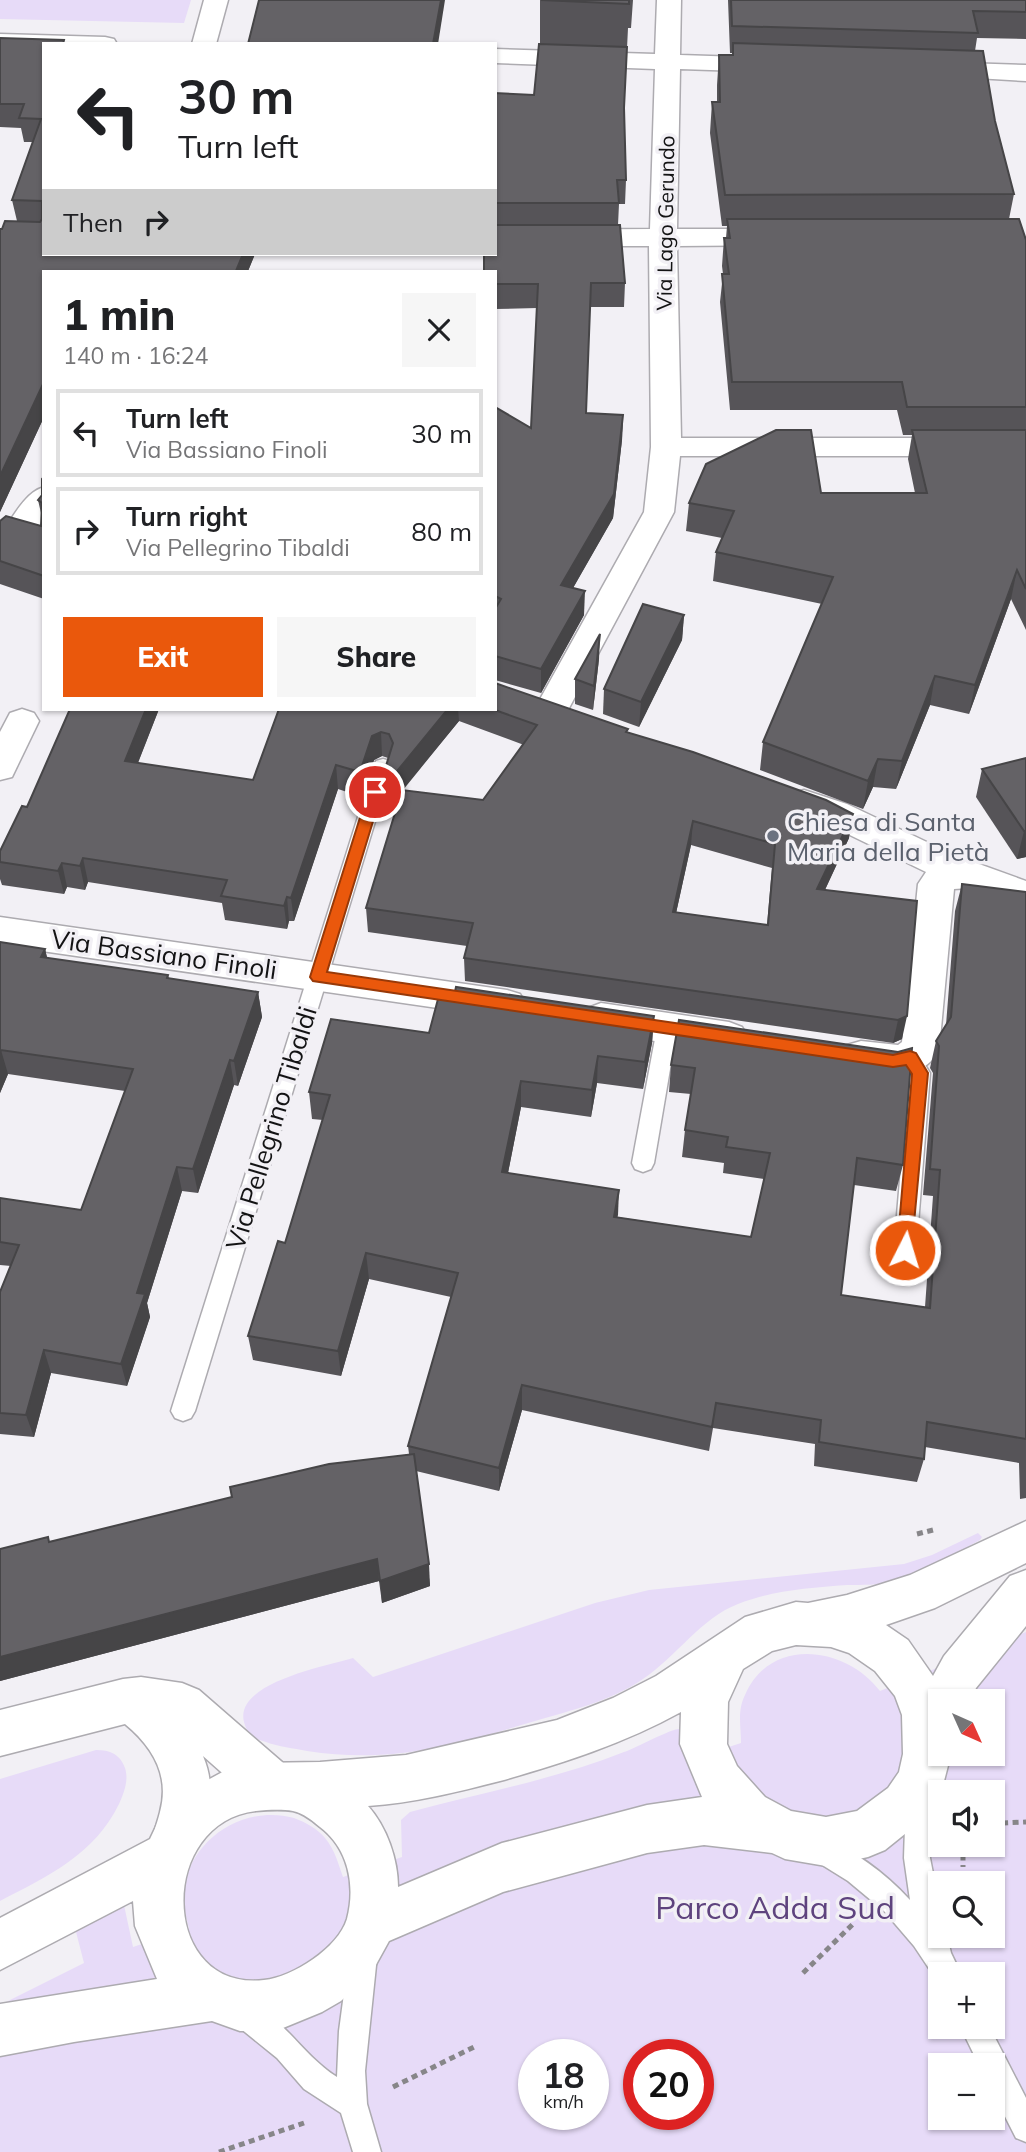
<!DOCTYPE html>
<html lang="en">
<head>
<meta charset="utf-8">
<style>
  body { margin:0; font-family:Mulish,sans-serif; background:#f6f6f6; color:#202124; height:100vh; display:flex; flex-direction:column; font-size:26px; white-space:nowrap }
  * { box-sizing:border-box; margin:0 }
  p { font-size:23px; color:#757577 }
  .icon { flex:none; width:38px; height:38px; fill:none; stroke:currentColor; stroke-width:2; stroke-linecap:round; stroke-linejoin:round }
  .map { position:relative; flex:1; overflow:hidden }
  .sheet { position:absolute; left:42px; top:270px; width:455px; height:441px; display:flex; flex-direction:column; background:#fff; border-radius:0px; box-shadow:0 2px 5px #0004 }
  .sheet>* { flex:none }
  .hud { position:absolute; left:42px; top:42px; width:455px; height:214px; border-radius:0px; box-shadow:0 2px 5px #0004; background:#fff; color:#202124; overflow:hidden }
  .needle { width:46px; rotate:135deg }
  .controls { position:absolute; left:928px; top:1689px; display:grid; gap:14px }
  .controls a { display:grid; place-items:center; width:77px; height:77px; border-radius:0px; background:#fff; box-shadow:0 2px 5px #0004; font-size:35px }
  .speed { position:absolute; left:518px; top:2039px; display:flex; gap:14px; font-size:35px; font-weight:700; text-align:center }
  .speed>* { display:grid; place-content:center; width:91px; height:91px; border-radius:50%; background:#fff; box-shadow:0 2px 5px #0004; line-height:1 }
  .speed small { font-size:18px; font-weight:400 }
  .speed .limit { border:10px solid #d22; background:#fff; color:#111 }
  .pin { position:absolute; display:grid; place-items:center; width:60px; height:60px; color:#fff; margin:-30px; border:4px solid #fff; border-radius:50%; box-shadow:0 2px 7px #0007 }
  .me { position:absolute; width:77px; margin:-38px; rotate:5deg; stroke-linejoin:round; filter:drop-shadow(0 0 5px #0008) }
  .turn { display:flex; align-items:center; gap:24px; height:147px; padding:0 21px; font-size:32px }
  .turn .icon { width:91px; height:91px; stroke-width:2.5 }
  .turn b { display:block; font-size:49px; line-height:60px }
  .then { display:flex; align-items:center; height:66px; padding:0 21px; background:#0003; gap:14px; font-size:26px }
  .round { display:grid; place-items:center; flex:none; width:74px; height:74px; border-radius:0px; background:#f6f6f6 }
  .head { display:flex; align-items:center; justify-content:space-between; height:119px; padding:0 21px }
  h1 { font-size:42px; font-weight:800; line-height:52px }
  .cta { display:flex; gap:14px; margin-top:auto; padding:14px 21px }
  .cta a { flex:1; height:80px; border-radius:0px; background:#ea580c; color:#fff; font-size:28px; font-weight:800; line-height:80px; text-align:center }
  .cta a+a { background:#f6f6f6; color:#202124 }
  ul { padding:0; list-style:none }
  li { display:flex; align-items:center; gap:21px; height:88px; margin:0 14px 10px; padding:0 7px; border:4px solid #e0e0e0; border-radius:0px }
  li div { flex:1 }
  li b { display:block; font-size:26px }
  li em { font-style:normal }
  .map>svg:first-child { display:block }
</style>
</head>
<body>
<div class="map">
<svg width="1026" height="2152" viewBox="0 0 1026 2152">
  <rect width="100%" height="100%" fill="#f2f0f5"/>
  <g fill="#e7dbf8" fill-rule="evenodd">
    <polygon points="0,0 191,0 184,23 0,19"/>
    <path d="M978 1533 982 1537 980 1540C953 1554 924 1575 894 1582 879 1585 862 1585 847 1585 809 1588 774 1590 738 1604 701 1618 676 1657 643 1679 611 1701 572 1710 535 1721 454 1745 393 1764 307 1751 293 1748 279 1747 266 1742 255 1739 247 1734 244 1722 234 1683 326 1666 353 1658L373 1677 595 1603 649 1590 904 1564 932 1555Z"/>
    <path d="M1026 1632V2152H0V2005L84 1963 75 1928 124 1905 133 1947 189 1928C186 1917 182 1903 184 1891 189 1839 245 1804 294 1818 305 1822 318 1829 325 1838 335 1850 338 1863 343 1877L402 1857 401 1820 410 1812C481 1793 556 1779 624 1752 637 1748 674 1726 683 1729L689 1760 741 1743C741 1726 737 1711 745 1695 771 1635 847 1647 880 1691ZM940 1701H992V1754H940ZM940 1792H992V1844H940ZM940 1883H992V1936H940ZM940 1974H992V2026H940ZM534 2054H593V2114H534ZM639 2054H698V2114H639ZM940 2065H992V2118H940Z"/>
    <path d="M96 1750C110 1750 120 1754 125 1768 129 1780 124 1793 119 1804 94 1855 48 1876 0 1901V1779Z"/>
  </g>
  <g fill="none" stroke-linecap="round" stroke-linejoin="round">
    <defs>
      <g id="lane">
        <polygon points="383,759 390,761 392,766 195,1411 191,1418 183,1421 175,1418 171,1411 374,766 376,761"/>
        <polygon points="667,1020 674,1022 677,1028 654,1163 651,1169 643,1172 635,1169 632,1163 657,1028 660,1022"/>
        <polygon points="910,1050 917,1052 930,1073 916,1250 913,1257 905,1259 897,1257 894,1250 909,1074 900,1058 903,1052"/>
        <path d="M919 1783 928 1787 932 1796 930 1858 940 1909V1936H947L951 1953 961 1974H940V1985L914 1946 884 1911 848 1881 811 1858 807 1849 811 1840 820 1836C854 1850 885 1873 910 1900L904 1858 906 1796 910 1787Z"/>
        <path d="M363 1942 373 1946 377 1956 365 2071 367 2104 381 2152H353L341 2113 304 2089 277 2058 235 2024 231 2014 235 2004 245 2000C283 2016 303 2056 337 2077L339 2031 349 1956 353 1946Z"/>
        <polygon points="960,2026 989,2026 1026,2098 1026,2142 1016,2138 992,2091 992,2065 979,2065"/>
      </g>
      <g id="street">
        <polygon points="204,0 228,0 216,44 192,44"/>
        <polygon points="657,0 681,0 680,55 772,58 781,60 784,65 781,70 772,72 680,69 677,229 779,229 789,231 793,237 789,243 779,245 677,246 681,438 1026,438 1026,456 680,456 674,512 568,710 563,718 551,722 539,718 534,710 644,512 651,447 649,246 495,246 495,230 650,229 655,69 495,63 495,49 655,54"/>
        <polygon points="0,34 105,37 114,39 117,44 44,44 44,50 0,48"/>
        <polygon points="934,62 1026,65 1026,81 925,75 921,70 925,65"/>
        <path d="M44 487C44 513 45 547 9 537L4 530C14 515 26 492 44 487Z"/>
        <polygon points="22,709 34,713 39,721 12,777 0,780 0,732 10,713"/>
        <path d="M804 790 847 804 954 855 1026 881V908L969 888 954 889 939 1050C922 1083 878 1076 847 1067L842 1056 847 1045 861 1041 898 1045 902 1042 918 884 926 872 823 822 792 811 787 802 792 793Z"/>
        <polygon points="0,917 507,990 520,994 526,1004 520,1014 507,1018 0,945"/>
        <polygon points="601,1003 729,1022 742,1027 748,1037 742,1047 729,1052 601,1033 588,1028 582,1018 588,1008"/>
        <path d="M141 1677 182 1683 199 1690 289 1768 296 1785 289 1802 272 1809 255 1802 203 1756C218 1791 207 1820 193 1854L176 1861 159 1854C150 1834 155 1832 160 1812 170 1776 153 1747 125 1724L0 1756V1710L123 1679Z"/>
      </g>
      <path id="secondary" d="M1026 1521V1563L935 1608 886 1625 908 1640 933 1676 944 1656 1010 1576 1026 1570V1626L976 1688 970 1701H940V1754H951L944 1781 926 1817 885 1850 868 1857 826 1866 785 1859 772 1853 704 1845 647 1853 503 1892 389 1941 373 1970 341 2001 322 2012 283 2028 262 2031H240L212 2021 74 2042 0 2056V2004L157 1979 135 1926 133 1901 0 1970V1918L150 1839 160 1818 182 1794 228 1769 256 1763 320 1762 406 1755 557 1720 613 1698 656 1676 745 1617 796 1602 808 1603 847 1595 910 1575ZM796 1645 831 1647 849 1653 875 1671 895 1696 902 1715 903 1754 899 1772 888 1788 857 1811 826 1817 791 1811 765 1797 737 1766 727 1744 728 1702 743 1669 772 1651ZM681 1712 680 1744 702 1797 647 1805 502 1843 398 1887C398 1860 387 1827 368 1806 413 1803 457 1792 500 1781 563 1763 623 1744 681 1712ZM256 1811C267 1810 281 1809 293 1811 303 1813 313 1821 320 1827 348 1848 356 1885 347 1919 338 1948 293 1977 264 1980 159 1992 157 1822 256 1811Z"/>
    </defs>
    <use href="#lane" stroke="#adabb0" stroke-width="3"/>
    <use href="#street" stroke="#adabb0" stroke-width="3"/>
    <use href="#secondary" stroke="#adabb0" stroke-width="3"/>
    <g stroke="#878689" stroke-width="5" stroke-dasharray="6 4.5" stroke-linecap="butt">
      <polyline points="917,1534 933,1530"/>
      <polyline points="992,1820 1003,1823 1026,1822"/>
      <polyline points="963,1844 963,1867"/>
      <polyline points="803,1973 855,1922"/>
      <polyline points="393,2087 474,2047"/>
      <polyline points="219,2152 304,2123"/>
    </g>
    <use href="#lane" fill="#fff" fill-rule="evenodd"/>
    <use href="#street" fill="#fff" fill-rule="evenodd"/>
    <use href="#secondary" fill="#fff" fill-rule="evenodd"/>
  </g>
  <g fill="#565458" fill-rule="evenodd">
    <polygon points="540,0 633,0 631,28 628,28 624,110 626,180 625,204 619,204 618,225 625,283 624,307 590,307 586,413 623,415 622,440 613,518 573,588 584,615 541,693 495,680 495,407 531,428 537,308 495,309 495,93 534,95 540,44"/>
    <polygon points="728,0 1026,0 1026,39 977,38 975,51 995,121 1014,194 1009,219 1026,240 1026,630 1011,599 969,714 930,705 896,789 873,787 863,809 760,770 763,742 822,604 713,581 716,552 722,538 686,531 689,503 821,493 915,493 908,459 912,435 903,435 897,410 730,410 720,302 723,274 722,266 724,238 726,238 727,226 722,226 710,133 712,102 717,102 717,85 719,55 732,55 732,53 730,53"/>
    <polygon points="0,38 64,40 44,254 255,254 248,271 44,271 44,417 0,512 0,229 2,229 17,221 12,200 33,142 24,142 21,128 0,127"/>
    <polygon points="44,477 44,599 0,584 0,521 41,526 41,513 38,500 42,495"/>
    <polygon points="684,615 682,640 639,727 603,714 604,689"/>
    <polygon points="599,659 593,710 575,704 575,679"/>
    <path d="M159 709 138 763 253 780 278 711 262 709H495L627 733 849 838 825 890 917 901 902 1039 893 1043 465 981 464 958 467 946 368 932 366 908 402 791 390 806 383 803 382 779 388 758 382 756 374 760 362 797 338 789 294 921H289L287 929 225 920 222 903 88 882 85 890 67 887 64 894 2 885 0 879V851L27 807ZM459 721 524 745 483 800 402 790ZM691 845 772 868 767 925 676 913Z"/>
    <polygon points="1026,758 1026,857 1017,859 976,797 982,769"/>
    <polygon points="962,884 1026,892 1026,1498 1020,1499 1019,1463 925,1447 924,1459 917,1482 814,1466 815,1444 713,1428 709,1451 522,1410 499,1491 416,1471 430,1586 382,1603 379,1581 0,1681 0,1549 50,1542 409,1454 408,1446 451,1297 369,1279 341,1376 253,1360 248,1336 285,1243 323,1120 312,1119 309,1092 429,1033 453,1001 654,1016 652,1043 643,1089 597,1083 591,1117 521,1107 508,1173 617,1217 751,1237 764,1179 723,1173 724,1163 682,1157 685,1130 691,1094 669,1092 671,1065 679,1020 903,1165 896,1191 854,1185 841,1295 925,1307 933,1196 923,1195 933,1073 930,1068 936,1041 946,1025 955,911"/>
    <polygon points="0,942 45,949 47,958 168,975 169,979 258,992 262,1017 238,1086 234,1085 198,1193 182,1191 147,1303 150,1317 127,1386 51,1373 34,1437 0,1434 0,1292 11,1266 0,1265 0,1198 81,1210 125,1091 8,1074 0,1093"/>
  </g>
  <g fill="#464547">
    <polygon points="441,0 445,0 438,44 433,44"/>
    <polygon points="243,254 255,254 248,271 236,271"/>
    <polygon points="44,382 44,417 0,512 0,476"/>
    <polygon points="623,415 622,440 613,518 561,609 561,585"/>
    <polygon points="1017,570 1011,599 969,714 975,685"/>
    <polygon points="585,591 584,615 541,693 541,669"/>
    <polygon points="684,615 682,640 639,727 641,702"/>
    <polygon points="600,634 599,659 593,710 594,686"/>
    <polygon points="935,676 930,705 896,789 902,761"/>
    <polygon points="146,709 159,709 129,785 125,761"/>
    <polygon points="448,709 458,709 459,721 390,806 389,781"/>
    <polygon points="381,732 382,756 374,760 362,797 360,772 372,736"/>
    <polygon points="878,759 873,787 863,809 868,781"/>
    <polygon points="336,765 338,789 294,921 291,898"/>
    <polygon points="853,814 849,838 814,913 817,889"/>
    <polygon points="693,821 691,845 671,936 673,912"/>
    <polygon points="1024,831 1026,831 1026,857 1017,859"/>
    <polygon points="83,858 88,882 85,890 80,866"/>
    <polygon points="62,863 67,887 64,894 58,871"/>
    <polygon points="287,897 289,921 287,929 284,906"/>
    <polygon points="45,949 51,974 41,957"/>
    <polygon points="258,992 262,1017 238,1086 234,1061"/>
    <polygon points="654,1016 652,1043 643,1089 645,1062"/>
    <polygon points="907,1016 902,1039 893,1043 898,1020"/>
    <polygon points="1,1050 8,1074 0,1093 0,1052"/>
    <polygon points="598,1056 597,1083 591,1117 592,1090"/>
    <polygon points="230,1060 234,1085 198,1193 193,1169"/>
    <polygon points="521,1081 521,1107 503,1198 502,1172"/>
    <polygon points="177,1167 182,1191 147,1303 150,1317 127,1386 121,1364 137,1293"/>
    <polygon points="619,1190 618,1215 612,1242 614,1217"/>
    <polygon points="366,1253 369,1279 341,1376 338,1351"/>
    <polygon points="44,1350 51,1373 34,1437 26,1415"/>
    <polygon points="522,1385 522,1410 499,1491 499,1468"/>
    <polygon points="377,1559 379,1581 0,1681 0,1657"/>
    <polygon points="429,1564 430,1586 382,1603 380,1581"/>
  </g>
  <g fill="#646266" stroke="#464547" stroke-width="2" fill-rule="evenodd">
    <polygon points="259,0 441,0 433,44 248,44"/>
    <polygon points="541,0 629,0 629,4"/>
    <polygon points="731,0 1026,0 1026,12 973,11 978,33 732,26"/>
    <polygon points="0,38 64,40 63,44 44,44 44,254 243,254 236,271 44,271 44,382 0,476 0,229 2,229 5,221 40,222 42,219 42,201 12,200 41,119 19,118 24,104 0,104"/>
    <polygon points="733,43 983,51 995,121 1014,194 725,195 712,102 720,102 719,55 733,55"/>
    <polygon points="539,44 627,47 624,108 626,180 617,180 619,203 495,203 495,93 534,95"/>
    <polygon points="727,219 1019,219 1026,240 1026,407 907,407 902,382 732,382 722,274 729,274 724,238 730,238"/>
    <polygon points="495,225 620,225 625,283 591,283 586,413 623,415 614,494 561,585 585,591 541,669 495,656 495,609 501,599 495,596 495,407 531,428 538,284 495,284 495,271 484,271 484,254 495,254"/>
    <polygon points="776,430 811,430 821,493 927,493 912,430 1026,430 1026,589 1017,570 975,685 935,676 902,761 878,759 868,781 763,742 833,577 716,552 734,511 689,503 706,464"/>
    <polygon points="44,477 44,576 0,561 0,521 6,516 41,526 42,503 38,500 42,495 42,479"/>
    <polygon points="643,604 684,615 641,702 604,689"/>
    <polygon points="600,634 594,686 575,679"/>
    <path d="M495 683 628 729 626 732 693 752 826 800 853 814 817 889 917 901 907 1016 898 1020 464 958 473 923 366 908 402 790 483 800 537 725 492 709H495ZM693 821 775 844 768 925 673 912Z"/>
    <polygon points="70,709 146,709 125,761 253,780 279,709 448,709 389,781 382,779 393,743 389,734 381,732 372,736 360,772 336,765 291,898 287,897 284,906 221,896 227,880 83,858 80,866 62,863 58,871 0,862 0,851 22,806 27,807"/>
    <polygon points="1026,758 1026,831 1024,831 982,769"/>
    <polygon points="962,884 1026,892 1026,1439 927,1422 924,1459 819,1442 821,1420 716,1403 712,1427 522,1385 499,1468 408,1446 458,1273 366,1253 338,1351 248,1336 278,1241 285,1243 330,1095 309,1092 331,1019 429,1033 438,999 453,1001 456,987 654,1016 645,1062 598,1056 592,1090 521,1081 502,1172 619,1190 614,1217 751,1237 770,1153 726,1147 728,1137 685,1130 695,1068 671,1065 679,1020 898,1052 912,1048 903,1165 857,1158 841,1295 930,1308 940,1170 930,1169 939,1046 936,1041 951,1017"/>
    <polygon points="0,942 45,949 41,957 168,975 167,978 258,992 234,1061 230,1060 193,1169 177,1167 137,1293 145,1294 121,1364 44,1350 26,1415 0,1413 0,1292 19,1245 0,1242 0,1198 81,1210 133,1069 1,1050 0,1052"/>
    <polygon points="414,1454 429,1564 380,1581 377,1559 0,1657 0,1549 48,1537 49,1542 232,1497 230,1487 329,1464"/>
  </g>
  <polygon fill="#ea580c" stroke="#983908" stroke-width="2" points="375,787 382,792 327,972 893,1055 910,1051 916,1053 928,1073 911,1255 899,1255 897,1250 912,1074 906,1065 893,1067 313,981 310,977 368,792"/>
  <circle fill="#6b7280" stroke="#f2f0f5" stroke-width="2.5" cx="773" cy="836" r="7"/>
  <g text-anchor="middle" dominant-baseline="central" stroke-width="7" stroke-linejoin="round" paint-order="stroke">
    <g font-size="21" fill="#131314" stroke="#f2f0f5">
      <text transform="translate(665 223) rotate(-89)">Via Lago Gerundo</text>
    </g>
    <g font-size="26" fill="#5b616d" stroke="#f2f0f5" text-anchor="start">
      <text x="787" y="821">Chiesa di Santa<tspan x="787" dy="30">Maria della Pietà</tspan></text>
    </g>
    <g font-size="26" fill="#131314" stroke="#f2f0f5">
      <text transform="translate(164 954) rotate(8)">Via Bassiano Finoli</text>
      <text transform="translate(271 1128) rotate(-73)">Via Pellegrino Tibaldi</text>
    </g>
    <g font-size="32" fill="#5e437e" stroke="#f2f0f5">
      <text x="775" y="1907">Parco Adda Sud</text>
    </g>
  </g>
</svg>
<div class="controls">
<a><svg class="needle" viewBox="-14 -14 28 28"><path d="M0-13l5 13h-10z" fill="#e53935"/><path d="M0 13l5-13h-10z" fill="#757577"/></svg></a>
<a><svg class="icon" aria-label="sound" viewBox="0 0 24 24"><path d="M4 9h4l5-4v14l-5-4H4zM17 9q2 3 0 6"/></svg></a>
<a><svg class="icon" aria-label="search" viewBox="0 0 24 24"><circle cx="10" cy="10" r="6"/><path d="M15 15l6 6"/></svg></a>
<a>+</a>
<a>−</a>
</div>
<div class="speed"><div>18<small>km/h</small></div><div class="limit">20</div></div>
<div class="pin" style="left:375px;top:792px;background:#d93025"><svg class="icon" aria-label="arrive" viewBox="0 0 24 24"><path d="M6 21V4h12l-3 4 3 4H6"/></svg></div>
<svg class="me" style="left:905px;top:1250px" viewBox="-20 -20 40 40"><circle r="17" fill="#ea580c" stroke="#fff" stroke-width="3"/><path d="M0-11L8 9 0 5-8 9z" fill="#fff"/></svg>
<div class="hud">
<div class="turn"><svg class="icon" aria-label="left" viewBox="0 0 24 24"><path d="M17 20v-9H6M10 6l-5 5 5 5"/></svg><div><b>30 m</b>Turn left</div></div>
<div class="then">Then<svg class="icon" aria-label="right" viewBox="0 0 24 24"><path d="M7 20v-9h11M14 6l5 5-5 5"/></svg></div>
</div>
<section class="sheet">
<div class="head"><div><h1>1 min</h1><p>140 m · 16:24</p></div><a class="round"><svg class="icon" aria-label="close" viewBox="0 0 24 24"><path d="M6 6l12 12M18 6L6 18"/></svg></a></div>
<ul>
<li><svg class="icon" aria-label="left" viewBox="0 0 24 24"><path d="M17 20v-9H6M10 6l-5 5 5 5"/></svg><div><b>Turn left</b><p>Via Bassiano Finoli</p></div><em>30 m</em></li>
<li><svg class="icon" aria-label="right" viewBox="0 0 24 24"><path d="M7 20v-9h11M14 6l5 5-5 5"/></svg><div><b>Turn right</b><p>Via Pellegrino Tibaldi</p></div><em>80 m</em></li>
</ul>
<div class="cta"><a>Exit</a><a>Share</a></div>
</section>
</div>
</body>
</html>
